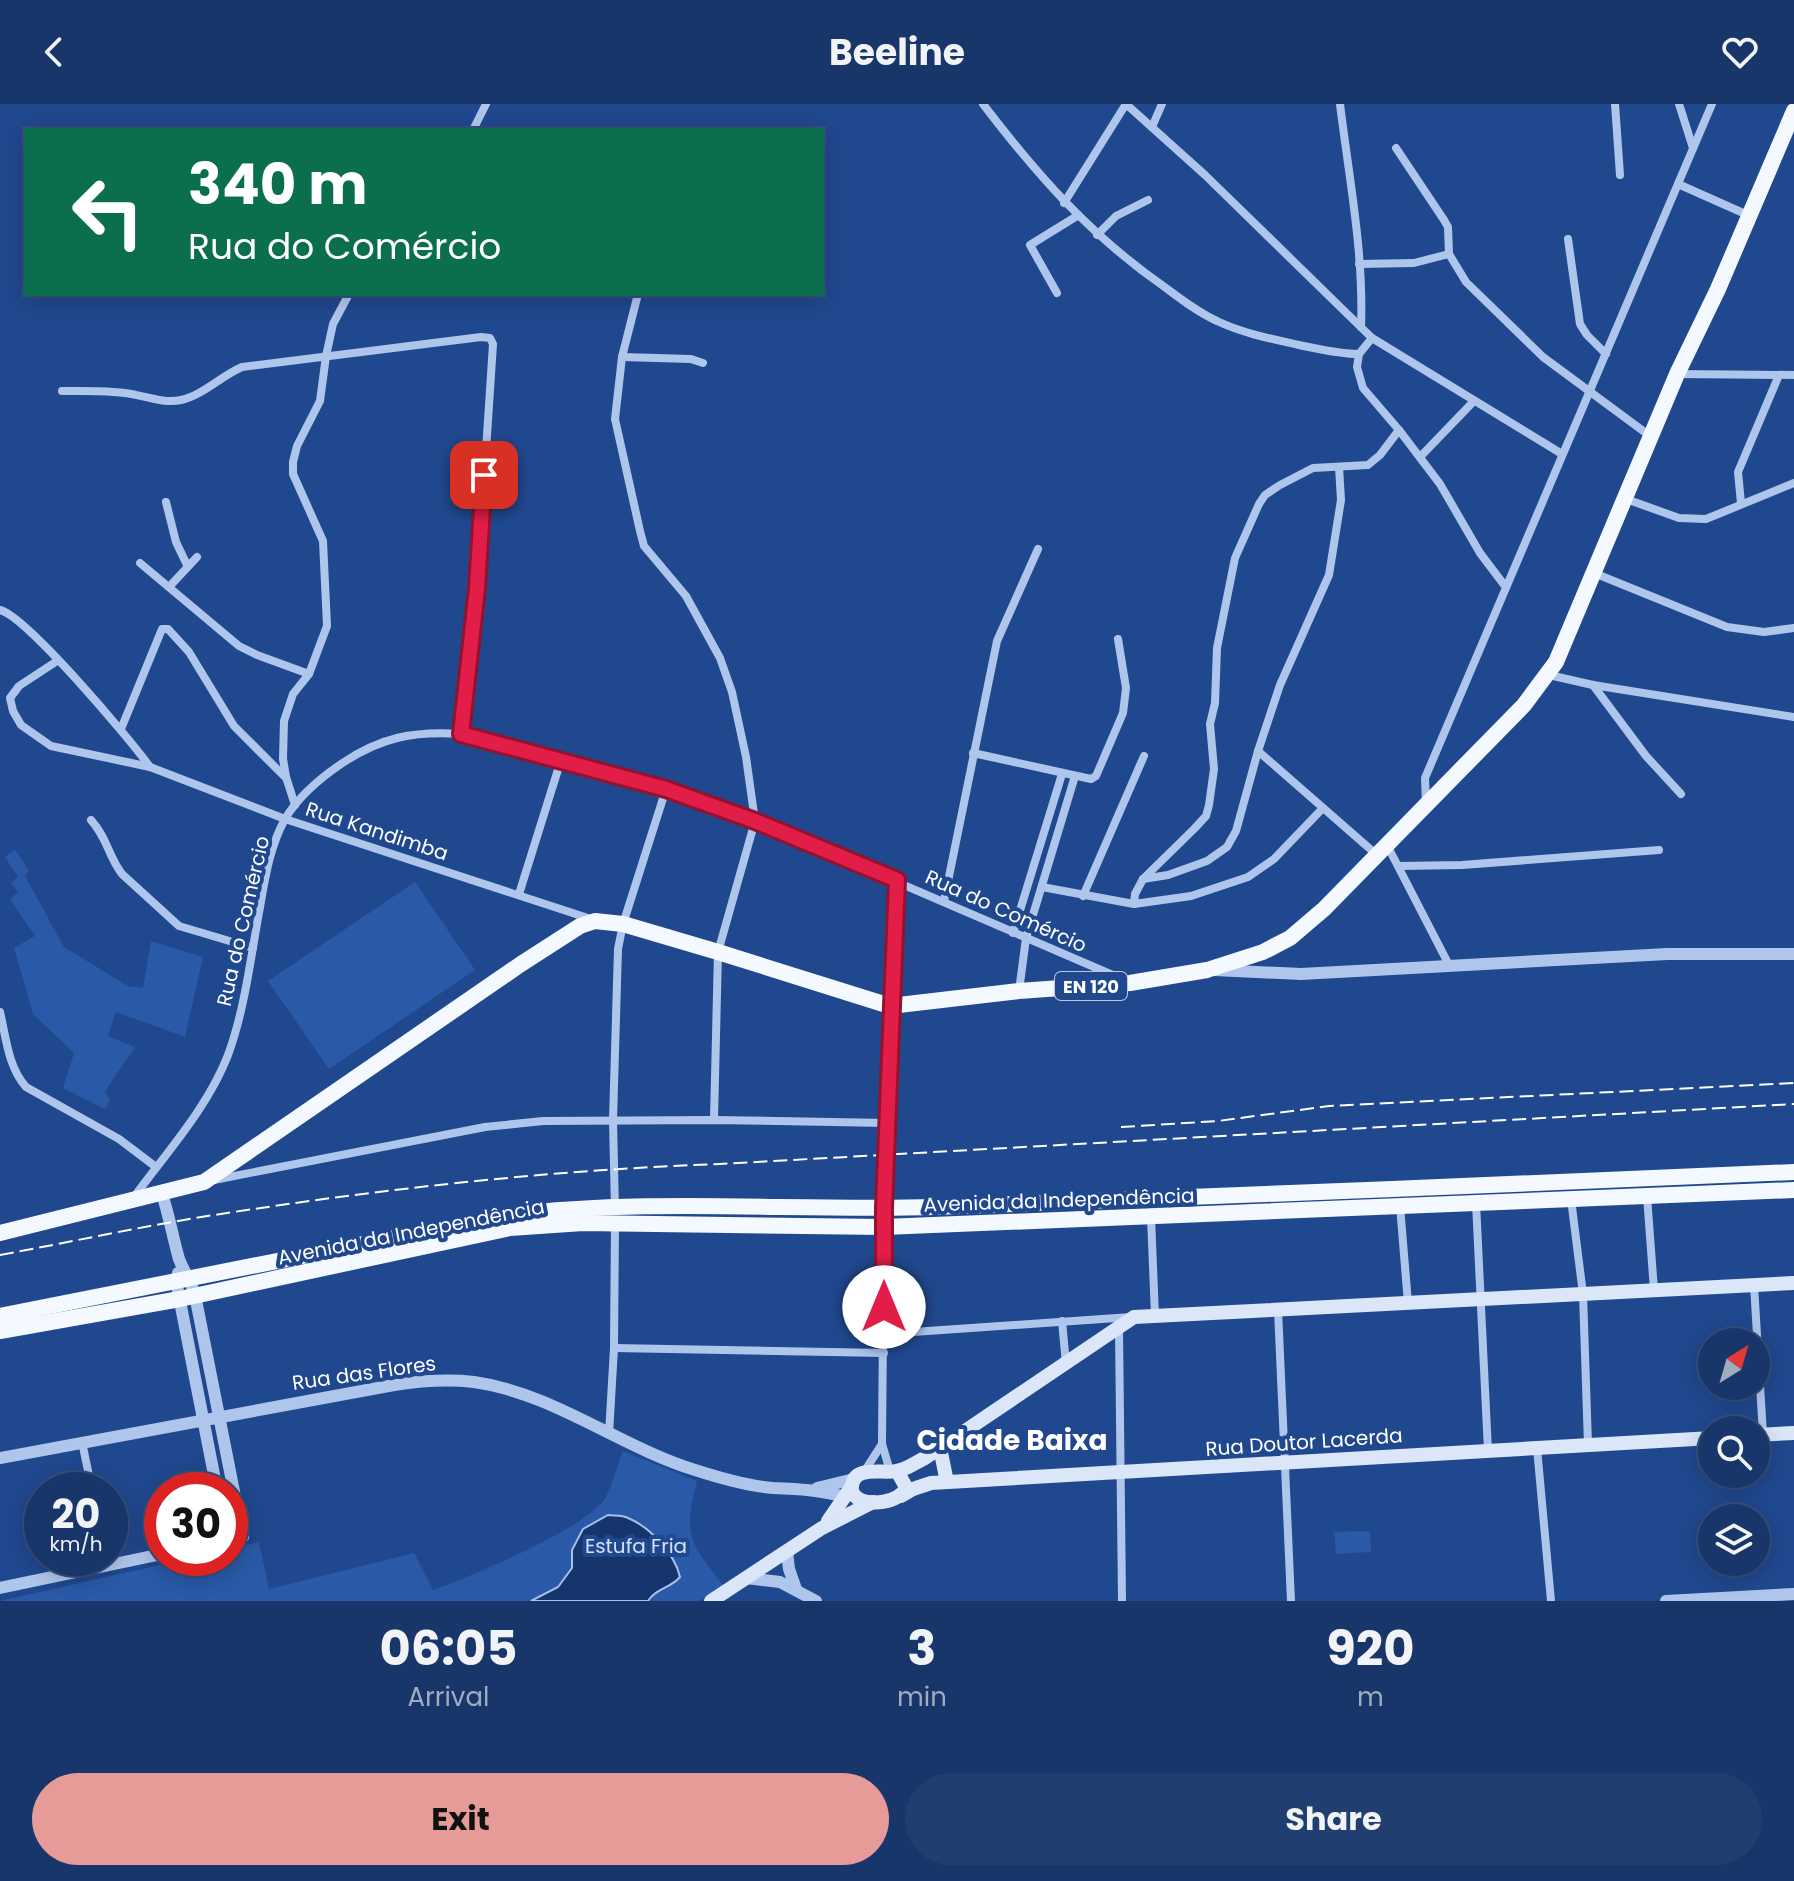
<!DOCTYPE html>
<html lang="en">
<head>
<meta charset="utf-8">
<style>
  body { margin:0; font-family:Poppins,sans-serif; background:#213e70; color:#f1f3f6; height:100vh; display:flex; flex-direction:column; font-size:30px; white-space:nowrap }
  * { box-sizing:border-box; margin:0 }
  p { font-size:26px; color:#9fabc1 }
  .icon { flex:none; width:44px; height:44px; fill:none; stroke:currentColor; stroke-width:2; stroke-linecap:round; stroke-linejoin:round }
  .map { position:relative; height:1497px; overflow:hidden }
  .panel { display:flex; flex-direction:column; background:#18366a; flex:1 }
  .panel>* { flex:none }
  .guide { position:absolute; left:24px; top:24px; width:800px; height:168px; border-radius:0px; box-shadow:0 4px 20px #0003,0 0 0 2px #36507e; background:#0b6e4f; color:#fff; overflow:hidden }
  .needle { width:52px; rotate:37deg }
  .buttons { position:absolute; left:1698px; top:1224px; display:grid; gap:16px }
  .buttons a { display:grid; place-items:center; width:72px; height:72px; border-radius:50%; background:#18366a; box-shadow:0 4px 20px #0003,0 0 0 2px #36507e; font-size:40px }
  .speed { position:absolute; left:24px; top:1368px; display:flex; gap:16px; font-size:40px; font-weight:700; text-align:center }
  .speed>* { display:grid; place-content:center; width:104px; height:104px; border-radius:50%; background:#18366a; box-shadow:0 4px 20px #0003,0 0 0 2px #36507e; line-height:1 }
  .speed small { font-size:20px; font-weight:400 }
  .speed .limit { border:12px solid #d22; background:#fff; color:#111 }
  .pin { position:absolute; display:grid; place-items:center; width:68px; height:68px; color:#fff; margin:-34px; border-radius:16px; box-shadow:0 4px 12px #0006 }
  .me { position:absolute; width:88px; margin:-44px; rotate:0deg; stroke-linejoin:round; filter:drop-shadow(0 0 6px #0008) }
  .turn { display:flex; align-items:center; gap:28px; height:168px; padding:0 32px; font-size:36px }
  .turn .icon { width:104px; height:104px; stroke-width:2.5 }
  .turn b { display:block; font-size:56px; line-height:68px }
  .eta { display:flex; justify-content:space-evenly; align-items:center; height:136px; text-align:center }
  .eta b { font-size:48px; font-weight:700; line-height:56px }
  .cta { display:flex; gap:16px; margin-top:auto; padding:16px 32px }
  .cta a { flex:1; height:92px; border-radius:48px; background:#e69b98; color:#111; font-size:32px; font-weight:700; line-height:92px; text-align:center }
  .cta a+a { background:#213e70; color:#f1f3f6 }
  header { display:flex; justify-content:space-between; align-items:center; height:104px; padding:0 32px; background:#18366a; font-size:36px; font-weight:700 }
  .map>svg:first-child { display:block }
</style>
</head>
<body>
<header><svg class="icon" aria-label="back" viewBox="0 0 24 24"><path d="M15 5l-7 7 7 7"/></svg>Beeline<svg class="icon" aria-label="heart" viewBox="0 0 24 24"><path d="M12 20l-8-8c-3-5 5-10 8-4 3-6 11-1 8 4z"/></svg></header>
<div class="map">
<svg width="1794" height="1497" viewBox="0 0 1794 1497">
  <rect width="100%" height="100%" fill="#20488e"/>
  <g fill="#2959a7">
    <polygon points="15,746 29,766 25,772 64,843 128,882 143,884 151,837 203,853 185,933 116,908 108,932 135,943 105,987 110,997 105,1005 63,984 74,949 33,910 14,844 35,832 10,795 18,788 11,779 18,773 5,753"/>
    <polygon points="415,778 475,866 329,965 268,877"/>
    <path d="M623 1347 697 1377C683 1434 689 1436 723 1481L700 1497H0L190 1454H230V1445L259 1438 269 1485 414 1449 433 1486C469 1473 588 1424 606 1393 613 1379 617 1361 623 1347Z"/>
    <polygon points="1370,1427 1371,1448 1336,1450 1334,1428"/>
  </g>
  <path fill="#16356d" stroke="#a2c0ee" stroke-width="2" d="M608 1411C614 1412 622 1411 628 1414 650 1423 675 1450 680 1473 671 1484 655 1485 648 1497H531L558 1483 572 1464V1446L583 1425Z"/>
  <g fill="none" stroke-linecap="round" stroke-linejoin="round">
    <g stroke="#afc6ec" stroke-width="8">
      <path d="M983 0C1038 72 1091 132 1166 184 1182 196 1199 209 1217 217 1242 229 1272 235 1299 241 1319 245 1338 250 1359 250"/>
      <polyline points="1126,0 1205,71 1372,234 1562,350"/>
      <path d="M1340 0C1349 74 1364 149 1361 223"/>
      <polyline points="1615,0 1620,71"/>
      <polyline points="1679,0 1693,44"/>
      <polyline points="1152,23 1162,0"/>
      <polyline points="473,26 486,0"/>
      <polyline points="1396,44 1444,116 1448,123 1449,150 1466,178 1543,253 1650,332"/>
      <polyline points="1678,80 1750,112"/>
      <polyline points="1064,99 1126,0"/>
      <polyline points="1097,131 1116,112 1148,96"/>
      <polyline points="1568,135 1580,220 1587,231 1606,250"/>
      <polyline points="1359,160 1414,159 1449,150"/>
      <polyline points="1057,189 1030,141 1077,112"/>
      <polyline points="638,190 622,253 615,315 640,427 644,442 686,492 720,554 732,588 746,653 755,717 718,848 714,1016"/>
      <polyline points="1372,234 1359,250 1357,263 1363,284 1399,326 1440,380 1480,449 1505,482"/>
      <polyline points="622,253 691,255 703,259"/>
      <polyline points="1678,270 1794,271"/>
      <path d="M62 287C83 287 104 286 125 289 143 291 162 300 181 296 203 291 221 272 242 263L481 233 490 234 493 240 477 484 461 630"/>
      <polyline points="1420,353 1474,297"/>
      <polyline points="1626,395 1679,414 1706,415 1794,379"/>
      <polyline points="166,398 176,438 187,461"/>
      <polyline points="1741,399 1738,368 1779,271"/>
      <polyline points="140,459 239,542 257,551 309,570"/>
      <polyline points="1594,469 1727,523 1764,528 1794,524"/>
      <polyline points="169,483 197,453"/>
      <path d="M0 506C26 512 130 635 150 663"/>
      <polyline points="57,557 19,582 10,594 13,607 21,621 51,642 150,663 285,715 591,815"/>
      <polyline points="1549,571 1593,581 1794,613"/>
      <polyline points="1593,581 1646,652 1681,690"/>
      <polyline points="121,625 162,525 168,525 189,548 234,622 285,673"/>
      <polyline points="1258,647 1377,751"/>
      <polyline points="973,649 1091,675 1096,672 1123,609 1126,584 1118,535"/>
      <polyline points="295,701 286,673 283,655 284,617 293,590 309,570 327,522 323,437 293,370 293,358 297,342 320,297 326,252 333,220 349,190"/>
      <polyline points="1426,701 1425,674 1712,0"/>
      <path d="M91 716C108 735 108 752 122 770L179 822 253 844"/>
      <polyline points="1387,741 1449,861"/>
      <polyline points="1399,762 1462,761 1659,746"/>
      <polyline points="1143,775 1168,771 1207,757 1227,743 1236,727 1258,647 1280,581 1329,471 1341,396 1339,363"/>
      <polyline points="1042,783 1134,800 1191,792 1248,773 1274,755 1323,704"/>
      <polyline points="519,790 561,656"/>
      <polyline points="1083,792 1144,652"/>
      <polyline points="944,797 997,537 1038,445"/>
      <polyline points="1134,800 1135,790 1143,775 1195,724 1206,712 1209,701 1214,665 1210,620 1215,599 1217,544 1235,454 1259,400 1265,391 1280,381 1313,364 1368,361 1380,351 1399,326"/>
      <polyline points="1013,829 1062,670"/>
      <polyline points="1019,887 1026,834 1075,672"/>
      <path d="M0 908C6 933 8 963 26 983L119 1035 156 1063"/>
      <polyline points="214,1076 485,1023 543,1017 714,1016 888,1019"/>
      <polyline points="1647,1092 1654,1186"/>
      <path d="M134 1093C167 1048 208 1003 228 951 245 905 251 851 260 803 265 774 270 742 285 715 298 693 319 675 341 660 381 633 413 627 461 630L666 685 755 717 1122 875"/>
      <polyline points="1571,1095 1583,1190 1588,1341"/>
      <polyline points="1476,1099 1488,1347"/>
      <polyline points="1400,1102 1408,1199"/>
      <polyline points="615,1106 613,1016 618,845 623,820 666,685"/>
      <polyline points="1151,1113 1155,1212"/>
      <polyline points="1754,1181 1763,1331"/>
      <polyline points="1278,1206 1291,1497"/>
      <polyline points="1062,1217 1066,1260"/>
      <polyline points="1119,1224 1122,1497"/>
      <polyline points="884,1230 1131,1213"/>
      <polyline points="614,1244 884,1249"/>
      <polyline points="609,1330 614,1244 615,1119"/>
      <polyline points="82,1338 92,1386"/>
      <polyline points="1537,1344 1551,1497"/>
      <polyline points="890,1367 882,1340 884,1104 897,776"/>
      <polyline points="864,1368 882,1340"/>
    </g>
    <g stroke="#afc6ec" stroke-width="12">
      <polyline points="1214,866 1301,870 1667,850 1794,850"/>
      <path d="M162 1090C169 1111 173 1134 179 1155 184 1168 191 1177 195 1191L243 1433 230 1436"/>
      <polyline points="178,1169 176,1177 217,1386"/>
      <path d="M0 1354 394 1281C420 1277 447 1275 474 1278 553 1289 620 1343 695 1366 720 1374 747 1382 773 1384 798 1385 821 1386 845 1393"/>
      <polyline points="817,1384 854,1375"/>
      <polyline points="787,1448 789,1465 796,1485"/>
      <polyline points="746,1474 780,1478 816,1497"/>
      <polyline points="0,1484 162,1450"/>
      <polyline points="1666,1497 1794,1490"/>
    </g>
    <g stroke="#dbe6f9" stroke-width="14">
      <polyline points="1756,1331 1794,1329"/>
      <polyline points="940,1344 947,1378"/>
      <path d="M897 1367 906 1383C901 1399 867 1403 856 1393 853 1390 851 1386 852 1382 854 1361 883 1370 896 1367 906 1366 916 1358 925 1354L1134 1213 1794 1179"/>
      <polyline points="901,1392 913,1385 931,1379 1712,1334"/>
      <polyline points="828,1417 852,1382"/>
      <polyline points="711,1497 822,1424 873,1398"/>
    </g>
    <g stroke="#f4f8ff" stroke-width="16">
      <polyline points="0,1129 204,1078 521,860 580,822 595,817 623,820 718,848 890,902 1019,887 1130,879 1207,866 1263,848 1290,834 1324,805 1524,601 1556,558 1677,270 1718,185 1794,7"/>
      <path d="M0 1212 509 1111C650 1094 793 1107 935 1103 1221 1094 1508 1079 1794 1068"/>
      <polyline points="0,1227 180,1195 510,1124 583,1119 884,1123 1794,1086"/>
    </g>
    <g stroke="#fff" stroke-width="2" stroke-dasharray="14 6" stroke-linecap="butt">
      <polyline points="1121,1023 1218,1017 1329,1002 1794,979"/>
      <path d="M0 1151C71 1138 143 1122 214 1111 382 1085 550 1066 720 1060L1794 1000"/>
    </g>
  </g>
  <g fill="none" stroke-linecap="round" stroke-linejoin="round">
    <defs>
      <polyline id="route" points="484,371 477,484 461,630 666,685 755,717 897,776 884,1104 884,1203"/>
    </defs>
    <use href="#route" stroke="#92132f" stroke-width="20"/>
    <use href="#route" stroke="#e11d48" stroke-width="14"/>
  </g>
  <g text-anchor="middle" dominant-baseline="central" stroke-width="8" stroke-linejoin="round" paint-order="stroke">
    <rect fill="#20488e" stroke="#bcc8dd" stroke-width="2" x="1055" y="868" width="72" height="28" rx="6"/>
    <g font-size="18" font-weight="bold" fill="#fff">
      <text x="1091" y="882">EN 120</text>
    </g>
    <g font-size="20" fill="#fff" stroke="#20488e">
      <text transform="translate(377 727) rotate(18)">Rua Kandimba</text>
      <text transform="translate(1006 807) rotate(24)">Rua do Comércio</text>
      <text transform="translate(243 817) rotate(-77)">Rua do Comércio</text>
      <text transform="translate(1059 1096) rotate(-2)">Avenida da Independência</text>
      <text transform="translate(411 1128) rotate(-11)">Avenida da Independência</text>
      <text transform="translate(364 1269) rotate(-8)">Rua das Flores</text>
      <text transform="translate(1304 1338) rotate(-4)">Rua Doutor Lacerda</text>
    </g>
    <g font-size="20" fill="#d4e2f9" stroke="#20488e">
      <text x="636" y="1442">Estufa Fria</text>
    </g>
    <g font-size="28" font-weight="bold" fill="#fff" stroke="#20488e">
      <text x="1012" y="1336">Cidade Baixa</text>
    </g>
  </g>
</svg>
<div class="buttons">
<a><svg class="needle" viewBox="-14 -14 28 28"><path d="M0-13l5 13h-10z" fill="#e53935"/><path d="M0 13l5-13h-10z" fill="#9fabc1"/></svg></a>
<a><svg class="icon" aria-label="search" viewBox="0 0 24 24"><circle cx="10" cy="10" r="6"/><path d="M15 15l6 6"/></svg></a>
<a><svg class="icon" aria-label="layers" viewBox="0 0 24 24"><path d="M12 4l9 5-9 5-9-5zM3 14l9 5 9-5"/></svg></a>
</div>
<div class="speed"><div>20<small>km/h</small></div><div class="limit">30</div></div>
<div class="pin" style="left:484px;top:371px;background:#d93025"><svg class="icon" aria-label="arrive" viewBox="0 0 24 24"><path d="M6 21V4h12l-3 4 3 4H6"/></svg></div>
<svg class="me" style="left:884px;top:1203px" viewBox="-20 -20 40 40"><circle r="19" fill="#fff"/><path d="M0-13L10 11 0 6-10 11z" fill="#e11d48"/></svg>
<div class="guide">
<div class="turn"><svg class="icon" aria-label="left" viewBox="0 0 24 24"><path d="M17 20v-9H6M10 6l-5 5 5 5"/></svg><div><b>340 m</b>Rua do Comércio</div></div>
</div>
</div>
<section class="panel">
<div class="eta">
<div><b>06:05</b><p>Arrival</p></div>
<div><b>3</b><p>min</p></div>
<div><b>920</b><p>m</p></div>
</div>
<div class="cta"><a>Exit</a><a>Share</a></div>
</section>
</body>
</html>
